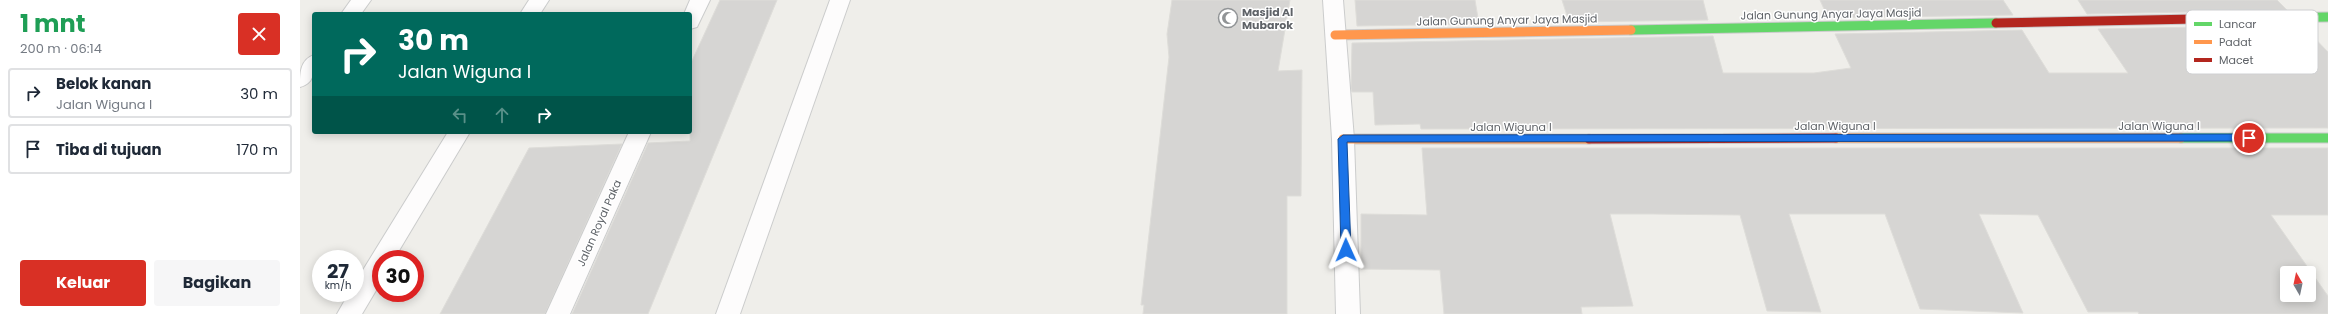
<!DOCTYPE html>
<html lang="id">
<head>
<meta charset="utf-8">
<style>
  body { margin:0; font-family:Poppins,sans-serif; background:#f6f6f7; color:#1f2937; height:100vh; display:flex; flex-direction:column; font-size:15px; white-space:nowrap }
  * { box-sizing:border-box; margin:0 }
  p { font-size:13px; color:#747a83 }
  .icon { flex:none; width:22px; height:22px; fill:none; stroke:currentColor; stroke-width:2; stroke-linecap:round; stroke-linejoin:round }
  .map { position:relative; flex:1; overflow:hidden }
  .side { display:flex; flex-direction:column; background:#fff; width:300px }
  .side>* { flex:none }
  .banner { position:absolute; left:12px; top:12px; width:380px; height:122px; border-radius:4px; box-shadow:0 2px 10px #0003; background:#00695c; color:#fff; overflow:hidden }
  .needle { width:26px; rotate:351deg }
  .fabs { position:absolute; left:1980px; top:266px; display:grid; gap:8px }
  .fabs a { display:grid; place-items:center; width:36px; height:36px; border-radius:4px; background:#fff; box-shadow:0 2px 10px #0003; font-size:20px }
  .speed { position:absolute; left:12px; top:250px; display:flex; gap:8px; font-size:20px; font-weight:700; text-align:center }
  .speed>* { display:grid; place-content:center; width:52px; height:52px; border-radius:50%; background:#fff; box-shadow:0 2px 10px #0003; line-height:1 }
  .speed small { font-size:10px; font-weight:400 }
  .speed .limit { border:6px solid #d22; background:#fff; color:#111 }
  .pin { position:absolute; display:grid; place-items:center; width:34px; height:34px; color:#fff; margin:-17px; border:2px solid #fff; border-radius:50%; box-shadow:0 1px 4px #0007 }
  .me { position:absolute; width:44px; margin:-22px; rotate:359deg; stroke-linejoin:round; filter:drop-shadow(0 0 3px #0008) }
  .turn { display:flex; align-items:center; gap:14px; height:84px; padding:0 20px; font-size:18px }
  .turn .icon { width:52px; height:52px; stroke-width:2.5 }
  .turn b { display:block; font-size:28px; line-height:34px }
  .lanes { display:flex; align-items:center; height:38px; padding:0 20px; background:#0003; justify-content:center; gap:20px; direction:ltr }
  .lanes .off { opacity:.35 }
  .round { display:grid; place-items:center; flex:none; width:42px; height:42px; border-radius:4px; background:#f6f6f7 }
  .overview { display:flex; align-items:center; justify-content:space-between; height:68px; padding:0 20px }
  h1 { font-size:24px; font-weight:700; line-height:30px; color:#1e9e55 }
  .button { display:flex; gap:8px; margin-top:auto; padding:8px 20px }
  .button a { flex:1; height:46px; border-radius:4px; background:#d93025; color:#fff; font-size:16px; font-weight:700; line-height:46px; text-align:center }
  .button a+a { background:#f6f6f7; color:#1f2937 }
  ul { padding:0; list-style:none }
  li { display:flex; align-items:center; gap:12px; height:50px; margin:0 8px 6px; padding:0 12px; border:2px solid #e0e1e3; border-radius:4px }
  li div { flex:1 }
  li b { display:block; font-size:15px }
  li em { font-style:normal }
  main { display:flex; flex:1; min-height:0 }
  .map>svg:first-child { display:block }
</style>
</head>
<body>
<main>
<section class="side">
<div class="overview"><div><h1>1 mnt</h1><p>200 m · 06:14</p></div><a class="round" style="background:#d93025;color:#fff"><svg class="icon" aria-label="close" viewBox="0 0 24 24"><path d="M6 6l12 12M18 6L6 18"/></svg></a></div>
<ul>
<li><svg class="icon" aria-label="right" viewBox="0 0 24 24"><path d="M7 20v-9h11M14 6l5 5-5 5"/></svg><div><b>Belok kanan</b><p>Jalan Wiguna I</p></div><em>30 m</em></li>
<li><svg class="icon" aria-label="arrive" viewBox="0 0 24 24"><path d="M6 21V4h12l-3 4 3 4H6"/></svg><div><b>Tiba di tujuan</b></div><em>170 m</em></li>
</ul>
<div class="button"><a>Keluar</a><a>Bagikan</a></div>
</section>
<div class="map">
<svg width="2028" height="314" viewBox="0 0 2028 314">
  <rect width="100%" height="100%" fill="#efeeea"/>
  <g fill="#d6d5d3" stroke="#deddd9" fill-rule="evenodd">
    <polygon points="420,0 477,0 348,314 272,314 348,143 390,141 390,65"/>
    <polygon points="872,0 990,0 978,71 1002,70 1001,196 987,196 987,314 843,314 844,305 841,305 869,57 867,34"/>
    <polygon points="1055,0 1175,0 1179,24 1057,26"/>
    <polygon points="1262,0 1403,0 1408,20 1269,22"/>
    <polygon points="1520,0 1703,0 1713,15 1528,18"/>
    <polygon points="1778,0 1977,0 1987,10 1787,14"/>
    <polygon points="2002,25 2028,52 2028,128 1121,129 1120,124 1075,125 1073,92 1052,92 1051,88 1052,43 1413,36 1423,73 1514,73 1551,68 1535,34 1722,30 1749,73 1828,73 1798,29"/>
    <polygon points="322,144 245,314 140,314 229,148"/>
    <path d="M1122 148H2028V215H1971L2028 296V314H1839L1838 312H1788L1738 215 1679 214 1723 313 1620 309 1585 214H1489L1521 312 1467 311 1440 215 1354 214H1310L1333 306 1281 307 1282 314H1144L1140 270 1061 269V214L1127 215ZM1987 273H2009V295H1987Z"/>
  </g>
  <g fill="none" stroke-linecap="round" stroke-linejoin="round">
    <defs>
      <g id="street">
        <polygon points="51,0 71,0 61,14 41,14"/>
        <polygon points="229,0 249,0 240,14 220,14"/>
        <polygon points="390,0 410,0 397,27 390,29 390,14 384,14"/>
        <polygon points="530,0 550,0 440,314 416,314"/>
        <polygon points="1023,0 1043,0 1054,139 1060,314 1036,314 1032,139"/>
        <path d="M14 55C14 69 16 83 0 87 0 73 0 60 14 55Z"/>
        <polygon points="148,132 170,132 94,259 81,259 81,282 62,314 37,314 49,293 55,293 55,283"/>
        <polygon points="329,132 351,132 270,314 246,314"/>
      </g>
      <g id="fast">
        <polyline points="1896,19 2028,17"/>
        <polyline points="1331,30 1696,23"/>
        <polyline points="1881,138 2028,138"/>
      </g>
      <g id="slow">
        <polyline points="1035,35 1331,30"/>
        <polyline points="1536,138 1881,138"/>
        <polyline points="1043,139 1289,139"/>
      </g>
      <g id="jam">
        <polyline points="1696,23 1896,19"/>
        <polyline points="1289,139 1536,138"/>
      </g>
    </defs>
    <use href="#street" stroke="#cbcccc" stroke-width="2"/>
    <use href="#fast" stroke="#cacacb" stroke-width="11"/>
    <use href="#slow" stroke="#cacacb" stroke-width="11"/>
    <use href="#jam" stroke="#cacacb" stroke-width="11"/>
    <use href="#street" fill="#fdfcfc" fill-rule="evenodd"/>
    <use href="#fast" stroke="#63d668" stroke-width="9"/>
    <use href="#slow" stroke="#ff974d" stroke-width="9"/>
    <use href="#jam" stroke="#b3261e" stroke-width="9"/>
  </g>
  <polygon fill="#1a73e8" stroke="#114b97" points="1949,134 1953,138 1949,141 1047,142 1051,250 1046,254 1041,250 1038,139 1043,135"/>
  <defs>
    <symbol id="mosque-ring" viewBox="-11 -11 22 22"><circle r="9.5" fill="#fff" stroke="#919496" stroke-width="1.5"/><path d="M3.5-4.9A6 6 0 1 0 3.5 4.9A5 5 0 1 1 3.5-4.9Z" fill="#919496"/></symbol>
  </defs>
  <g fill-rule="evenodd">
    <use href="#mosque-ring" x="917" y="7" width="22" height="22"/>
  </g>
  <g text-anchor="middle" dominant-baseline="central" stroke-width="3" stroke-linejoin="round" paint-order="stroke">
    <g font-size="11" font-weight="bold" fill="#5f6368" stroke="#fff" text-anchor="start">
      <text x="942" y="12">Masjid Al<tspan x="942" dy="13">Mubarok</tspan></text>
    </g>
    <g font-size="11" fill="#5f6368" stroke="#fff">
      <text transform="translate(1531 14) rotate(-1)">Jalan Gunung Anyar Jaya Masjid</text>
      <text transform="translate(1207 20) rotate(-1)">Jalan Gunung Anyar Jaya Masjid</text>
      <text x="1535" y="126">Jalan Wiguna I</text>
      <text x="1859" y="126">Jalan Wiguna I</text>
      <text x="1211" y="127">Jalan Wiguna I</text>
      <text transform="translate(299 223) rotate(-66)">Jalan Royal Paka</text>
    </g>
  </g>
  <rect x="1886" y="10" width="132" height="64" rx="6" fill="#fff" stroke="#cfd0d2" stroke-width="1"/>
  <rect x="1894" y="22" width="18" height="4" fill="#63d668"/>
  <rect x="1894" y="40" width="18" height="4" fill="#ff974d"/>
  <rect x="1894" y="58" width="18" height="4" fill="#b3261e"/>
  <g font-size="11" fill="#5f6368">
    <text x="1919" y="28">Lancar</text>
    <text x="1919" y="46">Padat</text>
    <text x="1919" y="64">Macet</text>
  </g>
</svg>
<div class="fabs">
<a><svg class="needle" viewBox="-14 -14 28 28"><path d="M0-13l5 13h-10z" fill="#e53935"/><path d="M0 13l5-13h-10z" fill="#747a83"/></svg></a>
</div>
<div class="speed"><div>27<small>km/h</small></div><div class="limit">30</div></div>
<div class="pin" style="left:1949px;top:138px;background:#d93025"><svg class="icon" aria-label="arrive" viewBox="0 0 24 24"><path d="M6 21V4h12l-3 4 3 4H6"/></svg></div>
<svg class="me" style="left:1046px;top:250px" viewBox="-20 -20 40 40"><path d="M0-17L14 15 0 8-14 15z" fill="#1a73e8" stroke="#fff" stroke-width="4"/></svg>
<div class="banner">
<div class="turn"><svg class="icon" aria-label="right" viewBox="0 0 24 24"><path d="M7 20v-9h11M14 6l5 5-5 5"/></svg><div><b>30 m</b>Jalan Wiguna I</div></div>
<div class="lanes"><svg class="icon off" aria-label="left" viewBox="0 0 24 24"><path d="M17 20v-9H6M10 6l-5 5 5 5"/></svg><svg class="icon off" aria-label="ahead" viewBox="0 0 24 24"><path d="M12 20V5M6 11l6-6 6 6"/></svg><svg class="icon" aria-label="right" viewBox="0 0 24 24"><path d="M7 20v-9h11M14 6l5 5-5 5"/></svg></div>
</div>
</div>
</main>
</body>
</html>
